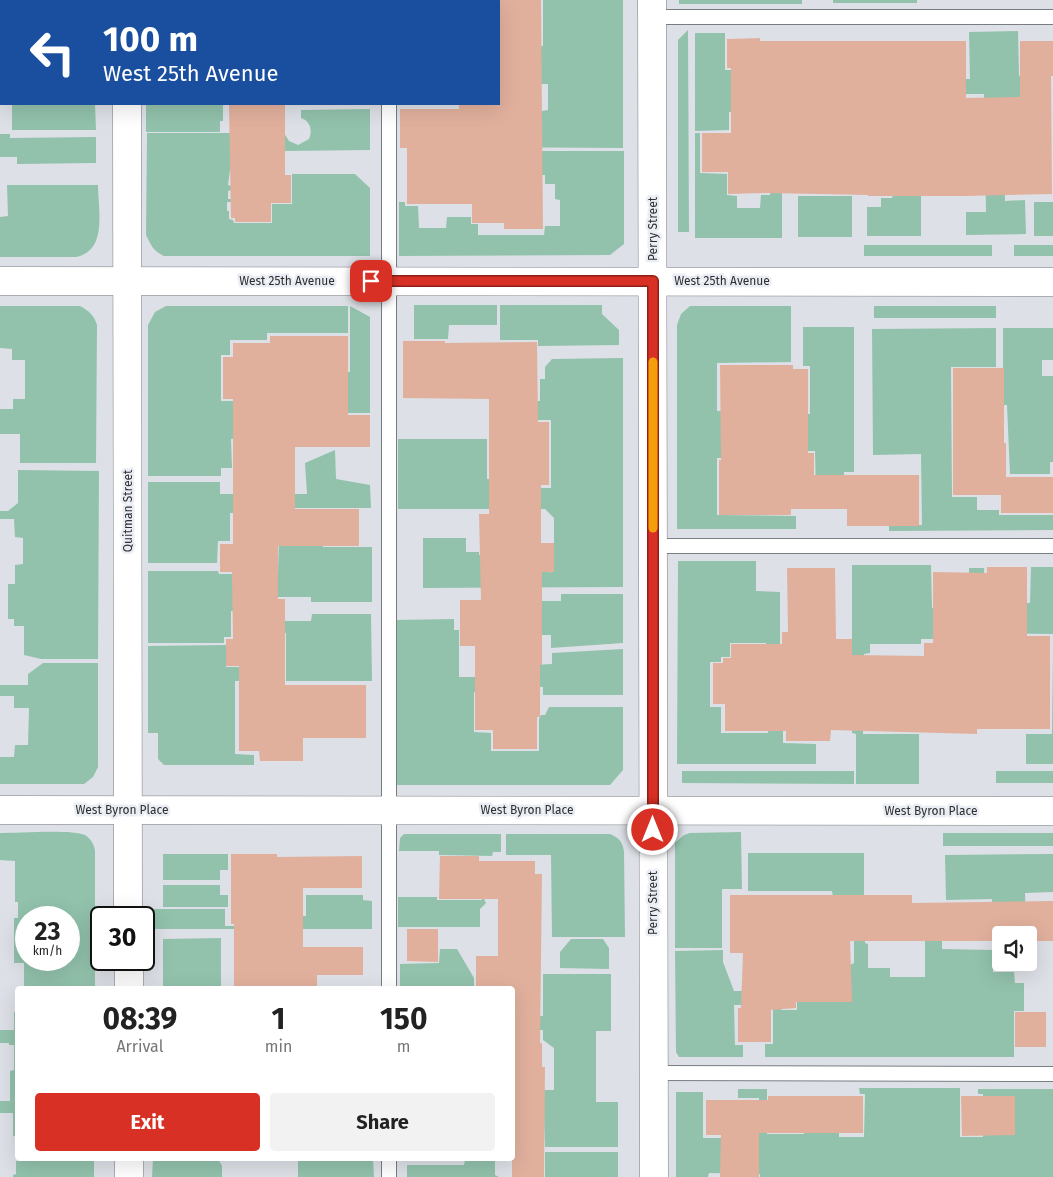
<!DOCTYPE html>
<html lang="en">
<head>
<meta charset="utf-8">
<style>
  body { margin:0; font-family:"Fira Sans",sans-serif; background:#f2f2f2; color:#222; height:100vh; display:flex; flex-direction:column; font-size:19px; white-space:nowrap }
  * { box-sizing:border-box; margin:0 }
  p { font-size:16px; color:#767676 }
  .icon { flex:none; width:28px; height:28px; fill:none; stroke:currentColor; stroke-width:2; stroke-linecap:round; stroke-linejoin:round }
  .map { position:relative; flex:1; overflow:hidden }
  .sheet { position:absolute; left:15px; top:986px; width:500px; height:175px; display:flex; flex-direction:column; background:#fff; border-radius:5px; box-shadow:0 5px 20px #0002 }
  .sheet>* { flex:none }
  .hud { position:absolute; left:0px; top:0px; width:500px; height:105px; box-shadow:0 5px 20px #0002; background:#1a4fa0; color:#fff; overflow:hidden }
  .tools { position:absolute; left:992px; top:926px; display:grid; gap:10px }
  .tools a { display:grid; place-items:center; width:45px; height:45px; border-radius:5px; background:#fff; box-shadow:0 5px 20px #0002; font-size:25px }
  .speed { position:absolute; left:15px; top:906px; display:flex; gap:10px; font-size:25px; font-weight:700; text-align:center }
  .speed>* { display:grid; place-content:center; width:65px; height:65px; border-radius:50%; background:#fff; box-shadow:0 5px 20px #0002; line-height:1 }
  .speed small { font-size:12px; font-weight:400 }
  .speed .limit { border:2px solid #111; border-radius:8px; background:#fff; color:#111 }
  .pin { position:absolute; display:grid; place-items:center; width:42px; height:42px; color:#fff; margin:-21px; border-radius:10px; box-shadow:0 2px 8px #0006 }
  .me { position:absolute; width:55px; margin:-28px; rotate:0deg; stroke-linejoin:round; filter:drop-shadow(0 0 4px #0008) }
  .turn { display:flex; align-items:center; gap:18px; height:105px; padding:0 20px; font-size:22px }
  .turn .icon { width:65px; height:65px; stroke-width:2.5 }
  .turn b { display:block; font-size:35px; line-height:42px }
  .eta { display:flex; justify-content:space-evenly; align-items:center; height:85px; text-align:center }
  .eta b { font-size:30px; font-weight:700; line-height:35px }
  .button { display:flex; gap:10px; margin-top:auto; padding:10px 20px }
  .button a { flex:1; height:58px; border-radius:5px; background:#d93025; color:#fff; font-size:20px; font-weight:700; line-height:58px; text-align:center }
  .button a+a { background:#f2f2f2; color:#222 }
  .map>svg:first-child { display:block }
</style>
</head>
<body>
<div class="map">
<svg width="1053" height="1177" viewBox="0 0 1053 1177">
  <rect width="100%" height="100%" fill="#dde0e6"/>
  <g fill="#92c2ac" fill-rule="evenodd">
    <polygon points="543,0 623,0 623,148 443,147 514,131 542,131 542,111 548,110 548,84 540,84 540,72 499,71 499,46 543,46"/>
    <rect x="679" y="0" width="123" height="4"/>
    <rect x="833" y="0" width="84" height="3"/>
    <polygon points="688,30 689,232 678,232 678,40"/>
    <polygon points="1018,31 1019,76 1039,76 1040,103 1004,110 1005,201 1025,200 1026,234 966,235 966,212 986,212 984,94 949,94 949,79 970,79 969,32"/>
    <polygon points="695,33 725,33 725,70 761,70 783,112 729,112 729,130 695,131"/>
    <polygon points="12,104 95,104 96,130 12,130"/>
    <polygon points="146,104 223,104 223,121 220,121 220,132 146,132"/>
    <path d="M370 109V150L284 151 230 170 228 185 231 186V190L228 191V199H231V202H227V211H229V219L233 220 234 223H272V204H292V174H355L370 188V256H164C153 251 151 245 146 235L147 133H284L289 141 298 145 309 139C313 130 310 121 301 118V110Z"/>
    <polygon points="770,113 782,113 782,238 695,238 695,133 700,133 700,173 727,174 727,195 737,196 737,208 760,208 761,195 770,195"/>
    <polygon points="0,134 10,134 10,138 96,137 96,163 17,164 17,157 0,157"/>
    <polygon points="534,151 624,151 624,244 610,255 399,256 399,202 405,202 405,206 418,206 419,228 446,228 447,217 471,217 471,224 478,224 478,235 544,235 545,226 560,226 560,200 555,199 555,184 545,184 545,175 538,175"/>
    <path d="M7 185H98C98 209 108 251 76 257H0V217L8 216Z"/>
    <polygon points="893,195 921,195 921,236 867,236 867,207 881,207 881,198 892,198"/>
    <rect x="798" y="196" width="54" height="41"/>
    <rect x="1034" y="202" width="19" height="34"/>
    <rect x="864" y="245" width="128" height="11"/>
    <rect x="1014" y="245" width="39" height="11"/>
    <polygon points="414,305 497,305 497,325 449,325 448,339 414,339"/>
    <polygon points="500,305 602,305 602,314 619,330 619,345 538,346 538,340 500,340"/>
    <path d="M0 306H80C89 311 94 315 97 325L96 463H20V434H0V409H13V399H25V360H12V349L0 348Z"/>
    <polygon points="166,306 348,306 348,333 267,333 267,340 230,340 230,355 221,355 221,401 273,401 238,438 231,439 232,468 221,468 221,476 148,476 148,325 155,312"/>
    <polygon points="350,306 370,317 370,413 327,413 309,372 350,372"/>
    <polygon points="690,306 791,306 791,362 717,363 717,411 723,411 726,458 717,458 717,515 796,516 796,529 677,529 677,325 681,314"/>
    <rect x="874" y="306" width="122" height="12"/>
    <polygon points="803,327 854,327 854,472 844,472 845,494 816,494 815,451 795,451 756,414 810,414 810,366 803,366"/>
    <polygon points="996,328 996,367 951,367 952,497 977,497 977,510 999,510 999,515 1053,515 1053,530 889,531 889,525 922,525 921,454 873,455 872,329"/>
    <polygon points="1003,328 1053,328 1053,360 1042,360 1042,376 1053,376 1053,462 1050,462 1050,474 1010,474 1007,405 1003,405"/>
    <path d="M623 358V587L423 588V538H466V552H479V555C505 555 528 574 554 572V518L545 509H398V439H487V479L497 480V488H551V420H499V401H540V379H545V367L552 359Z"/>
    <polygon points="335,450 336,479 370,485 371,508 274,508 273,513 230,513 230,541 218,541 217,563 148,563 148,482 220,482 220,494 307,494 305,463"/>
    <polygon points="18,470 99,471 98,659 41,659 24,655 24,626 14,626 14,619 8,619 8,584 15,584 15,565 23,564 23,538 15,537 14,519 0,519 0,511 8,511 18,503"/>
    <polygon points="323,511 323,547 372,547 372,602 311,602 311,597 238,597 237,611 231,611 231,637 224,637 224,643 148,643 148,571 218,571 219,574 278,574 279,537"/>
    <polygon points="678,561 756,561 756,591 780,592 780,677 766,677 766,643 730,643 730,657 721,657 721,662 710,662 710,707 721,707 721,733 768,733 768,708 783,724 783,743 816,744 816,764 677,764"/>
    <polygon points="852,565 931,565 932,608 969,608 969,568 984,568 985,603 1030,603 1031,567 1053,567 1053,634 985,633 960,639 921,639 921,644 870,644 870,653 864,654 863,734 919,734 919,784 856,784 856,734 852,733"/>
    <polygon points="561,594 623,594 623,643 551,648 551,635 542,635 542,614 536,614 536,601 561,601"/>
    <polygon points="312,614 371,614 372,681 286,681 286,633 276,632 276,621 311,621"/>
    <polygon points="454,619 454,630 459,630 459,677 499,677 500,667 552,664 552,653 623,649 623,695 543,695 543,687 490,687 489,692 474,692 474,732 491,733 491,751 539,751 539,719 541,715 545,715 549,707 623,707 623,770 610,785 397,785 396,620"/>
    <polygon points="226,645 226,667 284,667 284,680 235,681 235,754 254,755 254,765 164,765 158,759 158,733 148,733 148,646"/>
    <polygon points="1053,653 1053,764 1026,764 1026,734 1052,734"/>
    <polygon points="43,663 98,663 98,767 93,777 84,784 0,784 0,757 14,757 15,745 28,745 29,708 14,708 14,696 0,696 0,685 28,685 28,674"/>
    <polygon points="682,771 854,771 854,784 682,783"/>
    <rect x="996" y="771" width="57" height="12"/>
    <polygon points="741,832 742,889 722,889 722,948 675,948 675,843 684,835 690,833"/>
    <path d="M0 833C17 833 73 829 85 835 91 839 94 844 95 851V989H24V963H14V918H18V902H15V861L0 860ZM26 918H69V960H26Z"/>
    <rect x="943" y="833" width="110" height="13"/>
    <polygon points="404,834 501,834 501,852 493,852 492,856 439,855 439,851 399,851 400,838"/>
    <path d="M506 834H610C619 838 623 842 624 852L625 937H552L551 855H506Z"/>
    <polygon points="748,853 864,853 864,902 833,897 832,891 748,891"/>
    <polygon points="228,854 228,870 220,870 220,880 163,880 163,854"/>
    <polygon points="1053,854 1053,892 1025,893 1026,935 993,922 992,899 946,900 945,855"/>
    <polygon points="163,885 220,885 220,895 228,895 228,907 163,907"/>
    <polygon points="306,895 363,895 363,900 372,901 372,929 153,929 153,909 225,909 225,926 278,926 279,916 306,916"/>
    <polygon points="482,895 486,903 480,909 480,927 398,927 398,897 437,897 437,900 482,900"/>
    <polygon points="865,904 865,943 868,944 868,968 890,968 890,977 925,977 925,941 935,941 935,923 942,923 942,949 993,950 993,972 1014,972 1015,983 1024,983 1024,1011 1014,1011 1014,1057 765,1057 765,1044 773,1044 773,961 781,991 781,1010 797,1010 797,992 854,963 854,938"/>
    <polygon points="221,938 221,989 163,989 163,939"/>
    <polygon points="571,939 603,939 609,948 609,969 560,968 560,952"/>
    <polygon points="996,948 1001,948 1001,962 1026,963 1026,969 996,970"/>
    <polygon points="440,949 457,949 474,978 474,989 400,989 400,964 439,963"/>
    <polygon points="723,950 723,962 734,991 742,991 747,1005 734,1005 735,1045 743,1045 743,1057 679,1057 676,1052 675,951"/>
    <polygon points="543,974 611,974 611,1031 596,1031 596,1102 618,1102 618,1147 545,1147 543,1090 554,1090 554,1048 543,1040 543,1030 513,1030 512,1017 543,1016"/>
    <polygon points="14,1012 18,1013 17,1136 13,1136 13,1113 0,1113 0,1101 10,1101 10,1071 14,1070 14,1045 9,1045 9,1043 0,1043 0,1030 14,1030"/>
    <polygon points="859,1088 960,1088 960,1137 983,1137 983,1094 978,1094 978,1089 1053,1089 1053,1177 760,1177 760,1174 709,1173 708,1177 676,1177 676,1092 703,1092 703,1138 759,1138 759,1098 738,1098 738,1089 767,1089 767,1134 804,1134 804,1096 821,1096 821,1133 839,1133 839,1137 864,1137 865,1094 860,1094"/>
    <rect x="545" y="1152" width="73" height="25"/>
    <polygon points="23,1159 94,1159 94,1177 13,1177 13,1175 16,1174 16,1161 23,1161"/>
    <polygon points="153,1159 218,1159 222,1166 222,1177 152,1177"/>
    <polygon points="298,1159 373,1159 374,1177 298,1177"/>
    <polygon points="465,1160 495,1160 495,1175 499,1177 407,1177 407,1165 464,1165"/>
  </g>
  <g fill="#e1b09d">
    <polygon points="499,0 541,0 543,229 504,229 504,223 472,223 472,204 407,204 407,148 400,148 400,109 459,109 459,104 499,104"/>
    <polygon points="760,38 760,41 966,41 966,98 1020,97 1020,41 1053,41 1053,76 1051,76 1052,194 965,196 868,196 868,195 768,193 728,194 728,172 702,172 702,133 731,133 731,68 727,68 727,39"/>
    <polygon points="229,104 285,104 285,175 291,175 291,203 271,203 271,222 235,222 235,218 231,218"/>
    <polygon points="270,336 348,336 348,415 370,415 370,447 295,447 295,509 359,509 359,546 278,546 278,599 285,599 285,685 366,685 366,738 303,738 303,761 260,761 259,751 239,751 239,666 226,666 226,639 233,639 232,572 220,572 220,544 233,544 233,399 223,399 223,357 233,357 233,343 270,343"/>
    <polygon points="403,341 445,341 445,343 537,342 538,422 549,422 549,485 541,485 541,543 554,543 554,572 542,572 542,665 540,665 540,717 537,717 537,749 493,749 493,730 475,730 475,646 460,646 460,600 481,600 479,514 489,514 489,399 403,398"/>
    <polygon points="720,365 793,365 793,369 808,369 808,453 814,453 814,475 919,475 919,526 847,526 847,509 791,509 791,515 719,515 719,460 721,460"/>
    <polygon points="953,368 1004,368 1004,443 1006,443 1006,477 1053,477 1053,513 1001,513 1001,495 953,495"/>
    <polygon points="987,567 1027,567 1027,636 1050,636 1050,729 977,729 977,734 831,730 830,741 786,741 786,731 725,731 725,704 713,704 713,663 723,663 723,658 731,658 731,644 782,644 782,632 788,632 787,568 835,568 836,639 852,639 852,655 924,656 924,643 933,643 933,572 987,573"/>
    <polygon points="231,854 277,854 277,857 362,856 362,888 303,888 303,947 363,947 363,975 317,975 317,989 234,989 234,924 231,924"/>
    <polygon points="440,856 479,856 479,861 535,861 535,874 542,874 540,1043 542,1043 542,1067 545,1067 544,1177 512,1177 512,989 476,989 476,956 498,956 498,899 439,899"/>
    <polygon points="730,895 912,895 912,903 1053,901 1053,941 1029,941 1029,935 1001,935 1001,941 850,941 852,1002 796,1002 796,1008 771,1010 771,1042 738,1042 738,1008 741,1008 743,953 730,953"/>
    <polygon points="407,929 438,929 438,962 407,961"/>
    <rect x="1015" y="1012" width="31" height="35"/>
    <polygon points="768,1096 863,1096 863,1133 759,1133 759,1177 720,1177 721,1135 706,1135 706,1100 768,1100"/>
    <polygon points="961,1096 1015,1096 1015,1135 962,1136"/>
  </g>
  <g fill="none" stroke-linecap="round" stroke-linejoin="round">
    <defs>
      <g id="service">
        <polyline points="389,0 389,1"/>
        <polyline points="652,17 1053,17"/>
        <polyline points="653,546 1053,546"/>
        <polyline points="389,989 389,104"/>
        <polyline points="654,1073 1053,1074"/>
        <polyline points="389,1159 389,1177"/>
      </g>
      <g id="minor">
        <polyline points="127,0 127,1"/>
        <polyline points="652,0 654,1177"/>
        <polyline points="127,104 128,918"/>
        <polyline points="0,281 1053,282"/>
        <polyline points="0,810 1053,811"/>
        <polyline points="129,960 129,989"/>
        <polyline points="129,1159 129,1177"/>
      </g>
    </defs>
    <use href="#service" stroke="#797d82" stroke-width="16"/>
    <use href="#minor" stroke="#797d82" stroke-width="29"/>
    <use href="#service" stroke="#fff" stroke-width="14"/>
    <use href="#minor" stroke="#fff" stroke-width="28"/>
  </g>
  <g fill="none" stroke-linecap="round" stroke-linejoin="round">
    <defs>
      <polyline id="route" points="371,281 653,281 653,830"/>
    </defs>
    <use href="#route" stroke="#8d1f18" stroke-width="12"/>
    <use href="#route" stroke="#d93025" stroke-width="9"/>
    <polyline stroke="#f59e0b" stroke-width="9" points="653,362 653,528"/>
  </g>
  <g text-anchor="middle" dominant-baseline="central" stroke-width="5" stroke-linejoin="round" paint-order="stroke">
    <g font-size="12" fill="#2d2e30" stroke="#eaeef4">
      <text transform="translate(653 229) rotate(-90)">Perry Street</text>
      <text x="287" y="281">West 25th Avenue</text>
      <text x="722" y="281">West 25th Avenue</text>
      <text transform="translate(128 511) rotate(-90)">Quitman Street</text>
      <text x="122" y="810">West Byron Place</text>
      <text x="527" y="810">West Byron Place</text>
      <text x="931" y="811">West Byron Place</text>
      <text transform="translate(653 903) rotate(-90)">Perry Street</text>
    </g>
  </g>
</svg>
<div class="tools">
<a><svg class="icon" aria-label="sound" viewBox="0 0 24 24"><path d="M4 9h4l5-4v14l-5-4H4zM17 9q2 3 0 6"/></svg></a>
</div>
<div class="speed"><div>23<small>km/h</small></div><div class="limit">30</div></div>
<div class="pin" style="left:371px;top:281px;background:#d93025"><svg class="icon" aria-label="arrive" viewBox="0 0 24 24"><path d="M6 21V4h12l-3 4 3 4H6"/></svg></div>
<svg class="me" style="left:653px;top:830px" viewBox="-20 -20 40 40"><circle r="17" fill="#d93025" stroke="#fff" stroke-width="3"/><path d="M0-11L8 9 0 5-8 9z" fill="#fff"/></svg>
<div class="hud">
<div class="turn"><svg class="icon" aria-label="left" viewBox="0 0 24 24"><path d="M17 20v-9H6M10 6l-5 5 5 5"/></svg><div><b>100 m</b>West 25th Avenue</div></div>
</div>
<section class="sheet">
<div class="eta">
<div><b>08:39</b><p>Arrival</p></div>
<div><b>1</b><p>min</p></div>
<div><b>150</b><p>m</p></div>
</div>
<div class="button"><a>Exit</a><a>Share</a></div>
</section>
</div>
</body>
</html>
